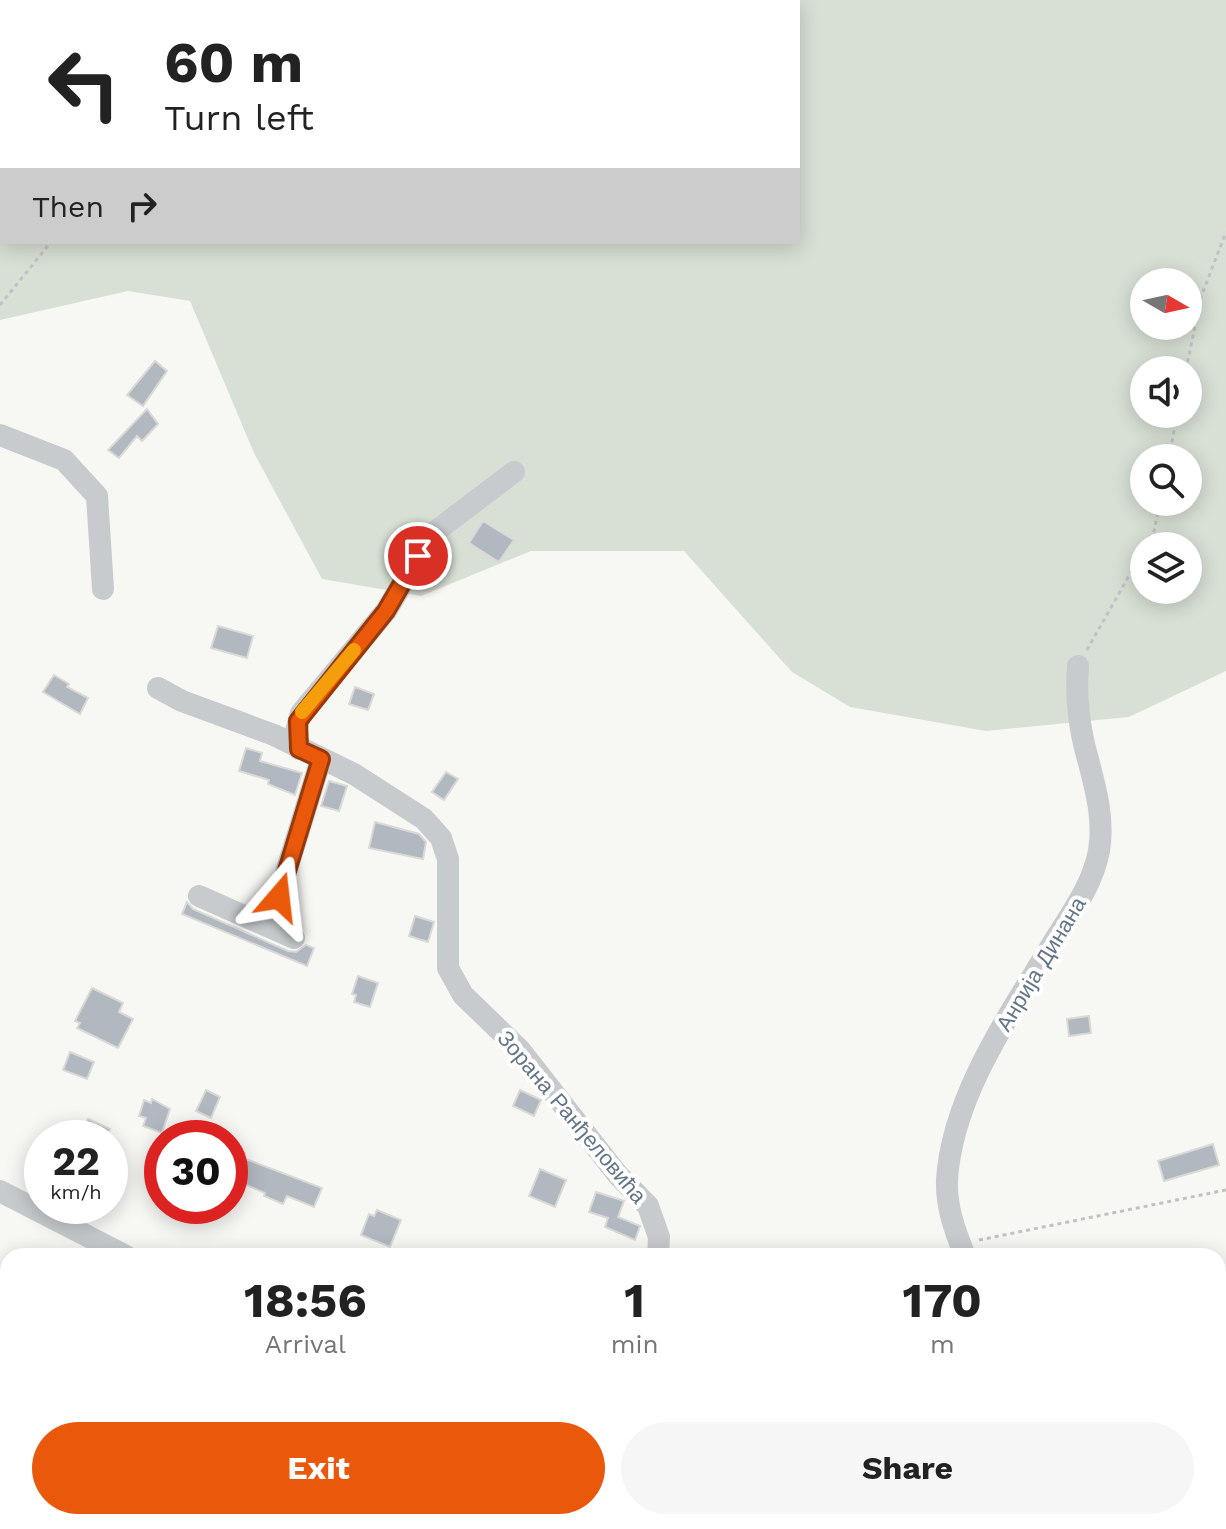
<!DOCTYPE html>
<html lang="en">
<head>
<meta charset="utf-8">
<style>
  body { margin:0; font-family:"Work Sans",sans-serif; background:#f6f6f6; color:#222; height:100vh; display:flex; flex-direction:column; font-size:30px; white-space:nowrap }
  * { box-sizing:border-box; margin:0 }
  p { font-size:26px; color:#767676 }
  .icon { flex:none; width:44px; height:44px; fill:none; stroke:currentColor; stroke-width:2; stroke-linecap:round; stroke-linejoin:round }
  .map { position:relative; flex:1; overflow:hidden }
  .panel { position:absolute; left:0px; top:1248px; width:1226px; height:282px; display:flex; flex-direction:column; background:#fff; border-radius:24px 24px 0 0; box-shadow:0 4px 20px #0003 }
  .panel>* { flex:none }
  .hud { position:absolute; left:0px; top:0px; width:800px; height:244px; box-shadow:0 4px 20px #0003; background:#fff; color:#222; overflow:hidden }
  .needle { width:52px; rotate:99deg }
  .tools { position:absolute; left:1130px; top:268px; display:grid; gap:16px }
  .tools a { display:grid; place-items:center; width:72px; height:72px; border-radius:50%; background:#fff; box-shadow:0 4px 20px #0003; font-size:40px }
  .speed { position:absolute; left:24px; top:1120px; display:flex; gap:16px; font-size:40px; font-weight:700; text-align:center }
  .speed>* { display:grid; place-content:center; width:104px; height:104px; border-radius:50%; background:#fff; box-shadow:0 4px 20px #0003; line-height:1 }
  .speed small { font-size:20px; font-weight:400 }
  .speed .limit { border:12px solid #d22; background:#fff; color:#111 }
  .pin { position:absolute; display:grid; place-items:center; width:68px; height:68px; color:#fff; margin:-34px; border:4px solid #fff; border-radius:50%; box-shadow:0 2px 8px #0007 }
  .me { position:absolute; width:88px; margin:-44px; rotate:17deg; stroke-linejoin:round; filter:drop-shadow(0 0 6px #0008) }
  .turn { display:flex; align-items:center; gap:28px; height:168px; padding:0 32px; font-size:36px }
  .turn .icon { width:104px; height:104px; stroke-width:2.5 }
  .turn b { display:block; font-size:56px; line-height:68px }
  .then { display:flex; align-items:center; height:76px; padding:0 32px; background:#0003; gap:16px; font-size:30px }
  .eta { display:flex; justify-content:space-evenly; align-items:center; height:136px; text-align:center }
  .eta b { font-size:48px; font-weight:700; line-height:56px }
  .cta { display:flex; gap:16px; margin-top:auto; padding:16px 32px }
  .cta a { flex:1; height:92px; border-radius:48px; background:#ea580c; color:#fff; font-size:32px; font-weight:700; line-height:92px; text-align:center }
  .cta a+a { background:#f6f6f6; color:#222 }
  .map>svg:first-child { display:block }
</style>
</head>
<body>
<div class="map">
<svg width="1226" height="1529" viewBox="0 0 1226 1529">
  <rect width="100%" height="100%" fill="#f7f8f4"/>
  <path fill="#d8e0d5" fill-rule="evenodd" d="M0 0H1226V671L1129 717 986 731 850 707 792 672 684 551H531L421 596 322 579 254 453 190 301 128 291 0 320ZM2 2H798V242H2ZM1144 282H1188V326H1144ZM1144 370H1188V414H1144ZM1144 458H1188V502H1144ZM1144 546H1188V590H1144Z"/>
  <g fill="#b1b8bf" stroke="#d9d9d7" stroke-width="2">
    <polygon points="155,361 167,371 143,406 127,395"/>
    <polygon points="147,409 158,424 142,441 137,436 119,458 108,450"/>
    <polygon points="483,521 514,540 499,562 469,543"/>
    <polygon points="218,626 253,636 247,658 211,648"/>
    <polygon points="54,675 69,684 67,687 88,698 80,714 43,692"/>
    <polygon points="355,687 374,694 368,710 349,704"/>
    <polygon points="246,748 262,753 260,761 302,773 295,795 268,784 269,780 239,771"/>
    <polygon points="446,772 458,779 444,800 432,792"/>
    <polygon points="329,781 347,786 339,811 321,806"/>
    <polygon points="375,822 419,834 426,842 423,859 369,848"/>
    <polygon points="187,902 193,909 288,951 296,952 306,945 314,948 307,966 182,914"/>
    <polygon points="415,916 434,922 428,942 409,936"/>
    <polygon points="358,976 378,983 370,1007 354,1002 356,995 352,994"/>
    <polygon points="92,988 123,1003 119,1012 133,1019 118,1048 77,1028 80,1023 75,1021"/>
    <polygon points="1089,1016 1091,1033 1069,1036 1067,1019"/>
    <polygon points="70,1052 94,1062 87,1079 63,1070"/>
    <polygon points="206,1090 220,1097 211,1118 196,1111"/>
    <polygon points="520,1090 541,1100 534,1116 513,1106"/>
    <polygon points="152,1099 170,1109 162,1133 143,1126 146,1118 139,1116 144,1100 151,1103"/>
    <polygon points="88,1119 110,1129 106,1138 79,1138"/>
    <polygon points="1213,1144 1219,1165 1164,1181 1158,1161"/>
    <polygon points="230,1147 245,1153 243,1158 322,1188 314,1207 287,1196 283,1204 264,1196 265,1193 242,1183 245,1176 237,1172 230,1188"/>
    <polygon points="540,1169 566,1180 555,1207 529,1196"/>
    <polygon points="596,1192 624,1201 618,1217 640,1226 635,1240 605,1227 608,1218 589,1212"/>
    <polygon points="377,1210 401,1220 390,1247 361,1235 369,1214 374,1216"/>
  </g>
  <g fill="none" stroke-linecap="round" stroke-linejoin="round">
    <g stroke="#c0c2c5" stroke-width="3" stroke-dasharray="4 4" stroke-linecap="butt">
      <polyline points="202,0 202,2"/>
      <polyline points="239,2 244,0"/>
      <polyline points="644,2 646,0"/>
      <polyline points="0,305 51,242"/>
      <polyline points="1186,370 1201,297 1226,232"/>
      <polyline points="1169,458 1177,414"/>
      <polyline points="1145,546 1154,531 1160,502"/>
      <polyline points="1087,650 1144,549"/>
      <polyline points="979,1240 1226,1190"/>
      <polyline points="412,1529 415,1522"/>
    </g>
    <g stroke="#c7cbce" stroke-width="22">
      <polyline points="0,435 64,460 97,496 103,589"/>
      <polyline points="158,688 182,701 274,735 354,774 424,819 441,838 448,859 448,968 463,995 520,1050 618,1175 648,1206 659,1237 658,1256"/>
      <polyline points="299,749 296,731 301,713 386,611 432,534 514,472"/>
      <polyline points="199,896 294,938"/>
      <polyline points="270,924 321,759"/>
      <polyline points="0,1191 126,1256"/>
      <path d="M965 1256C955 1231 946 1207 947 1180 952 1094 1013 1010 1056 938 1073 911 1093 883 1099 851 1105 814 1093 780 1084 744 1078 718 1076 692 1078 666"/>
      <polyline points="554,1522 568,1529"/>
      <polyline points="940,1529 942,1522"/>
    </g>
  </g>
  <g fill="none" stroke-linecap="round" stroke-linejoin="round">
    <defs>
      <polyline id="route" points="279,897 321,759 299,749 298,721 386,611 418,556"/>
    </defs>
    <use href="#route" stroke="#983908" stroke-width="20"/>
    <use href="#route" stroke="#ea580c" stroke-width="14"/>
    <polyline stroke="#f59e0b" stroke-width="14" points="302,712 354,650"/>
  </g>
  <g text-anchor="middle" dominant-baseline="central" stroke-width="8" stroke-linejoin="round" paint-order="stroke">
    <g font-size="22" fill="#647588" stroke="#fff">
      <text transform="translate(1041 964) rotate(-59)">Анрија Динана</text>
      <text transform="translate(572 1117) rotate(50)">Зорана Ранђеловића</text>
    </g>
  </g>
</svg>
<div class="tools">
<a><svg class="needle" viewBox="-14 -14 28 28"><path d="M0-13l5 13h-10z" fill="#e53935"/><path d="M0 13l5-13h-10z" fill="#767676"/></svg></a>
<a><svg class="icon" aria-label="sound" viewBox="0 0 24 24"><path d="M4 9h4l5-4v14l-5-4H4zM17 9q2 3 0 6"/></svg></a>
<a><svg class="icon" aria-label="search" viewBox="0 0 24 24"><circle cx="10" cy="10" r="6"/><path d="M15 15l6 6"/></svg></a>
<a><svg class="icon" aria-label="layers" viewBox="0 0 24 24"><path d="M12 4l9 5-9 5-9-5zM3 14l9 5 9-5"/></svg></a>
</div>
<div class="speed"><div>22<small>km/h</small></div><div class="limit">30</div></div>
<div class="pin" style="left:418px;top:556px;background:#d93025"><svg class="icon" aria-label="arrive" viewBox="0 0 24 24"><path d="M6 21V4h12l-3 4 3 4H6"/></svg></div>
<svg class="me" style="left:279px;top:897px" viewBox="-20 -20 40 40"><path d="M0-17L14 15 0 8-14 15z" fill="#ea580c" stroke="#fff" stroke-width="4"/></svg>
<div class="hud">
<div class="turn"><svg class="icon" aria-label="left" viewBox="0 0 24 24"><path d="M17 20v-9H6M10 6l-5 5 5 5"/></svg><div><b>60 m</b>Turn left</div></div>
<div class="then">Then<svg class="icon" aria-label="right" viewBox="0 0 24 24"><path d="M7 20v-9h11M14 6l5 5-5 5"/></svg></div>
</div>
<section class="panel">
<div class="eta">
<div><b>18:56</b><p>Arrival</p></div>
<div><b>1</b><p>min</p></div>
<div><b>170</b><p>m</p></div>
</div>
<div class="cta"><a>Exit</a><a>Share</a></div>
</section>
</div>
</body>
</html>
